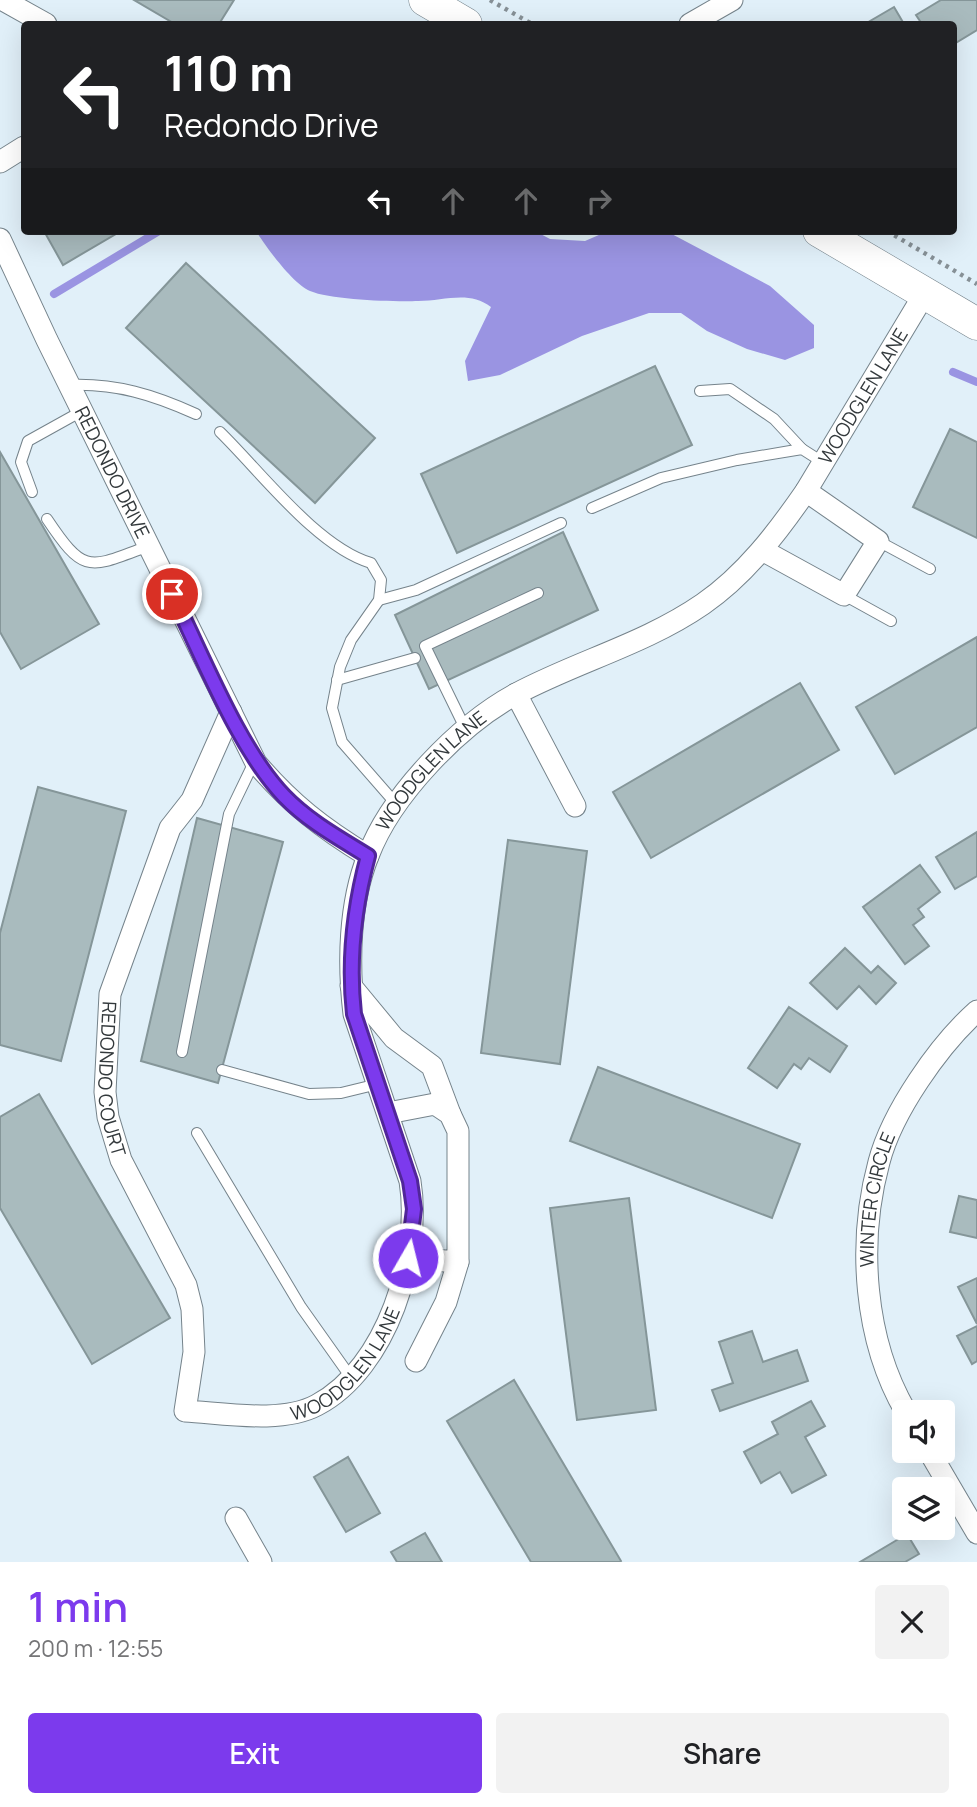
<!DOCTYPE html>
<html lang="en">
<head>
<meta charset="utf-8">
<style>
  body { margin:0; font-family:Manrope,sans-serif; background:#f2f2f2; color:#202124; height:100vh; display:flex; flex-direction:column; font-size:26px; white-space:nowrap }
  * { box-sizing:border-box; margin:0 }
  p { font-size:23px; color:#757577 }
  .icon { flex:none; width:38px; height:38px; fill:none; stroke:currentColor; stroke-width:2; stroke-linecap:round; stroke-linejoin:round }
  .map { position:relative; height:1562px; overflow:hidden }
  .sheet { display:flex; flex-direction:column; background:#fff; flex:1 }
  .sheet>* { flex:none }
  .guide { position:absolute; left:21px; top:21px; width:936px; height:214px; border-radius:7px; box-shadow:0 7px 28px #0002; background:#202124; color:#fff; overflow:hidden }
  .tools { position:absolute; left:892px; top:1400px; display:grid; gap:14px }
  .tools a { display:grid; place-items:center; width:63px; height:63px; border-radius:7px; background:#fff; box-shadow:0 7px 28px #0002; font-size:35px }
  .pin { position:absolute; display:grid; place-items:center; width:60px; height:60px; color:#fff; margin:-30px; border:4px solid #fff; border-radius:50%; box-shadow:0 2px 7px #0007 }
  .me { position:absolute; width:77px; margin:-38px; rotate:8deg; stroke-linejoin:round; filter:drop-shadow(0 0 5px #0008) }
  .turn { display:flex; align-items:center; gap:24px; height:147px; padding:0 28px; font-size:32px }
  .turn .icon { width:91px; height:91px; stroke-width:2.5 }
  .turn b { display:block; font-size:49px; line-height:60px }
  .lanes { display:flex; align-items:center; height:66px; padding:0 28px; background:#0003; justify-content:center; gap:35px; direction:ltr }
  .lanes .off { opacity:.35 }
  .round { display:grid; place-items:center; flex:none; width:74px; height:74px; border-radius:7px; background:#f2f2f2 }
  .summary { display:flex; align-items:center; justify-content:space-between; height:119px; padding:0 28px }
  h1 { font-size:42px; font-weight:600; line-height:52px; color:#7c3aed }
  .cta { display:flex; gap:14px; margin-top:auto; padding:14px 28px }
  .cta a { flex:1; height:80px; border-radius:7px; background:#7c3aed; color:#fff; font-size:28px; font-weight:600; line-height:80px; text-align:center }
  .cta a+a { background:#f2f2f2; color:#202124 }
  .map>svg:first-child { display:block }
</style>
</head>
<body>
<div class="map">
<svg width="977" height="1562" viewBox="0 0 977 1562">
  <rect width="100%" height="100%" fill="#e1f0f9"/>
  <path fill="#9a94e2" d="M256 231H535L550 239 585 241 608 231 668 232 770 286 814 325V348L785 360 747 349 707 331 681 313H649L582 336 500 375 468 381 465 361 491 307C469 290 444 301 418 301 395 302 331 300 310 291 293 284 266 247 256 231Z"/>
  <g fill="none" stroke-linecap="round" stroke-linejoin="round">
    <g stroke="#9a94e2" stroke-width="8">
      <polyline points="54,294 159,231"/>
      <polyline points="953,372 977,382"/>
    </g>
  </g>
  <g fill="#a9bbbe" stroke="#859699" stroke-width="2">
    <polygon points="134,0 234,0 219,24 175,24"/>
    <polygon points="941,0 977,0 977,30 954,44 954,24 922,24 916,15"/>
    <polygon points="894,7 904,24 865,24"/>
    <polygon points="44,231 121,231 63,265"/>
    <polygon points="186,263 375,438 315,503 126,328"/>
    <polygon points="655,366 692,445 457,553 421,474"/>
    <polygon points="950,429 977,442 977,538 913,507"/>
    <polygon points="0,452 99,624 21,669 0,632"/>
    <polygon points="563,532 598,610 429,689 395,615"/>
    <polygon points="977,637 977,727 895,774 856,707"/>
    <polygon points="800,683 839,750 651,858 613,792"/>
    <polygon points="38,787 126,811 61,1061 0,1045 0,933"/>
    <polygon points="197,818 283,842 218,1083 141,1061"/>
    <polygon points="977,832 977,876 955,889 936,857"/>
    <polygon points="508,840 587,851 560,1064 481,1053"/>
    <polygon points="920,865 940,892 918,909 924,917 913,925 929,946 905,964 863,907"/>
    <polygon points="845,948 871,973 878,966 896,983 876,1004 859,986 837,1009 810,983"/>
    <polygon points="789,1007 847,1046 830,1072 809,1058 801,1069 794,1064 777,1088 748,1068"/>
    <polygon points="598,1067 800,1144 772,1218 570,1141"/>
    <polygon points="39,1094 170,1318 92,1364 0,1208 0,1117"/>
    <polygon points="959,1196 977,1200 977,1238 950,1232"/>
    <polygon points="629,1198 656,1410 577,1420 550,1208"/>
    <polygon points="977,1278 977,1324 958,1287"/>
    <polygon points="977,1326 977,1361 972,1364 957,1336"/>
    <polygon points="752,1331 763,1362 797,1350 808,1381 720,1411 712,1390 733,1383 719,1342"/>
    <polygon points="514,1380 621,1561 620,1562 531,1562 447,1421"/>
    <polygon points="811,1401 825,1426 805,1437 826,1475 792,1493 780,1472 761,1483 744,1452 778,1434 772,1422"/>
    <polygon points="348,1457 380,1513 346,1532 314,1477"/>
    <polygon points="425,1533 442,1562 397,1562 391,1552"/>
    <polygon points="907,1534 919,1554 905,1562 860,1562"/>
  </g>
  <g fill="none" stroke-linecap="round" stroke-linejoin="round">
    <defs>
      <g id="service">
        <path d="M69 385C116 383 154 395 196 414"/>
        <polyline points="700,391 730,389 774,419 802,449"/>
        <path d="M220 432C261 472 317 547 371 563L381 580 379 600 351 640 340 667 332 708 342 742 397 805"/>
        <polyline points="32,492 21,462 28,441 82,411"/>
        <polyline points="592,508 661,478 737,460 802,449 824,463"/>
        <path d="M47 519C85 576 89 568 149 546"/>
        <polyline points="878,541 930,569"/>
        <polyline points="844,595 891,621"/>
        <polyline points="379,600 416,590 561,523"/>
        <polyline points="337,680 415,658"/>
        <polyline points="466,730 425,646 538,593"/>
        <polyline points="182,1052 229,814 255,760"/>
        <polyline points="222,1070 309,1094 341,1093 378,1084"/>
        <polyline points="197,1133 301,1307 352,1379"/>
      </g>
      <g id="minor">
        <polyline points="3,0 46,24"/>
        <polyline points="690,24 732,0"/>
        <polyline points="0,162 24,147"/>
        <path id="s1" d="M0 239 47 340 256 763C291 804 322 828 368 856"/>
        <polyline points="762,550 844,595 878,541 806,491"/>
        <polyline points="516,694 575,806"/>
        <path id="s2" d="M231 712 192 800 170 828 110 994 105 1092 108 1117 121 1160 186 1285 192 1309 194 1352 185 1411C223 1413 282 1424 317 1405 387 1368 422 1255 410 1181L354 1014C348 964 349 904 368 856 391 795 459 725 516 694 578 661 645 644 703 604 745 575 777 533 806 491L925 293"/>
        <polyline points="351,986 394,1038 432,1066 450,1114"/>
        <polyline points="388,1113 435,1104 450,1114 458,1131 458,1262 408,1258"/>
        <polyline points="416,1361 446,1302 458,1262"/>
        <path id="s3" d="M906 1412C864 1340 857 1243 879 1162 892 1112 939 1045 977 1011"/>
        <polyline points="929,1451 977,1533"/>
        <polyline points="236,1518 261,1562"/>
      </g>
      <g id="secondary">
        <polyline points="425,0 466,24"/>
        <polyline points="819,231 977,324"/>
      </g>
    </defs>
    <use href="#service" stroke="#75838b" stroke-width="12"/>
    <use href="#minor" stroke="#75838b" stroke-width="23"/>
    <use href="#secondary" stroke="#75838b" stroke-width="33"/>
    <g stroke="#869096" stroke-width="4.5" stroke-dasharray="3.5 5" stroke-linecap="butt">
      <polyline points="490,0 532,24"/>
      <polyline points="887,231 977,284"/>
    </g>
    <use href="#service" stroke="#fff" stroke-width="10"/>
    <use href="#minor" stroke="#fff" stroke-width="21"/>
    <use href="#secondary" stroke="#fff" stroke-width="32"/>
  </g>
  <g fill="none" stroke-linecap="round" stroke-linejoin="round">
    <defs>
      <path id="route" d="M172 594C203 656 238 748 284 796 308 821 339 838 368 856 354 908 348 960 354 1014L410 1181 414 1209 408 1258"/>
    </defs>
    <use href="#route" stroke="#51269a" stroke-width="18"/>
    <use href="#route" stroke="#7c3aed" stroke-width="12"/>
  </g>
  <g text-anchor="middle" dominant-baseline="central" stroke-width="6" stroke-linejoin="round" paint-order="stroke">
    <g font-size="19" fill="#33393c" stroke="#f8fbfd">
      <text stroke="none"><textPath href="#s2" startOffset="2166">WOODGLEN LANE</textPath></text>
      <text stroke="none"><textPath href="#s1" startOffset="259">REDONDO DRIVE</textPath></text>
      <text stroke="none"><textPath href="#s2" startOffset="1578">WOODGLEN LANE</textPath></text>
      <text stroke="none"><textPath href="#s2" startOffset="394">REDONDO COURT</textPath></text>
      <text stroke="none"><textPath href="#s3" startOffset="220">WINTER CIRCLE</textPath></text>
      <text stroke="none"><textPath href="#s2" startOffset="928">WOODGLEN LANE</textPath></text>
    </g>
  </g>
</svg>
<div class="tools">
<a><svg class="icon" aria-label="sound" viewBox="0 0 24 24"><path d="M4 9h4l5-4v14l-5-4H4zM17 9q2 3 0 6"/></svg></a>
<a><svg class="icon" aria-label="layers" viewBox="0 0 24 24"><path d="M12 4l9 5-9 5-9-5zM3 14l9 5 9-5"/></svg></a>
</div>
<div class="pin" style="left:172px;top:594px;background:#d93025"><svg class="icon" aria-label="arrive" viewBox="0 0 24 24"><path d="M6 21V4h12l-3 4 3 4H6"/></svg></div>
<svg class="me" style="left:408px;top:1258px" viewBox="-20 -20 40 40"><circle r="17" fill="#7c3aed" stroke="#fff" stroke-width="3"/><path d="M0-11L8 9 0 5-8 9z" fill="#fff"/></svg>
<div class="guide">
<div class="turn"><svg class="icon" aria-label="left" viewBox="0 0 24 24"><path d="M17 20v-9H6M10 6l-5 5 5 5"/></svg><div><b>110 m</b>Redondo Drive</div></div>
<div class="lanes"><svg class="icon" aria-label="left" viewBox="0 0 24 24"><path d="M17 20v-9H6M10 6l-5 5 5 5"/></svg><svg class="icon off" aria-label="ahead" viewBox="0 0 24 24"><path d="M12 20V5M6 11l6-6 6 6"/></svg><svg class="icon off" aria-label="ahead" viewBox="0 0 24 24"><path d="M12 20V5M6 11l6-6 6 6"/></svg><svg class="icon off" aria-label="right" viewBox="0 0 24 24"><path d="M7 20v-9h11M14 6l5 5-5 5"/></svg></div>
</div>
</div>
<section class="sheet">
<div class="summary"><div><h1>1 min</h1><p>200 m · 12:55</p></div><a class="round"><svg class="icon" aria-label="close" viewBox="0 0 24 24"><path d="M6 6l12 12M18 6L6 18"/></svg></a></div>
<div class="cta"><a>Exit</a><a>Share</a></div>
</section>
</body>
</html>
